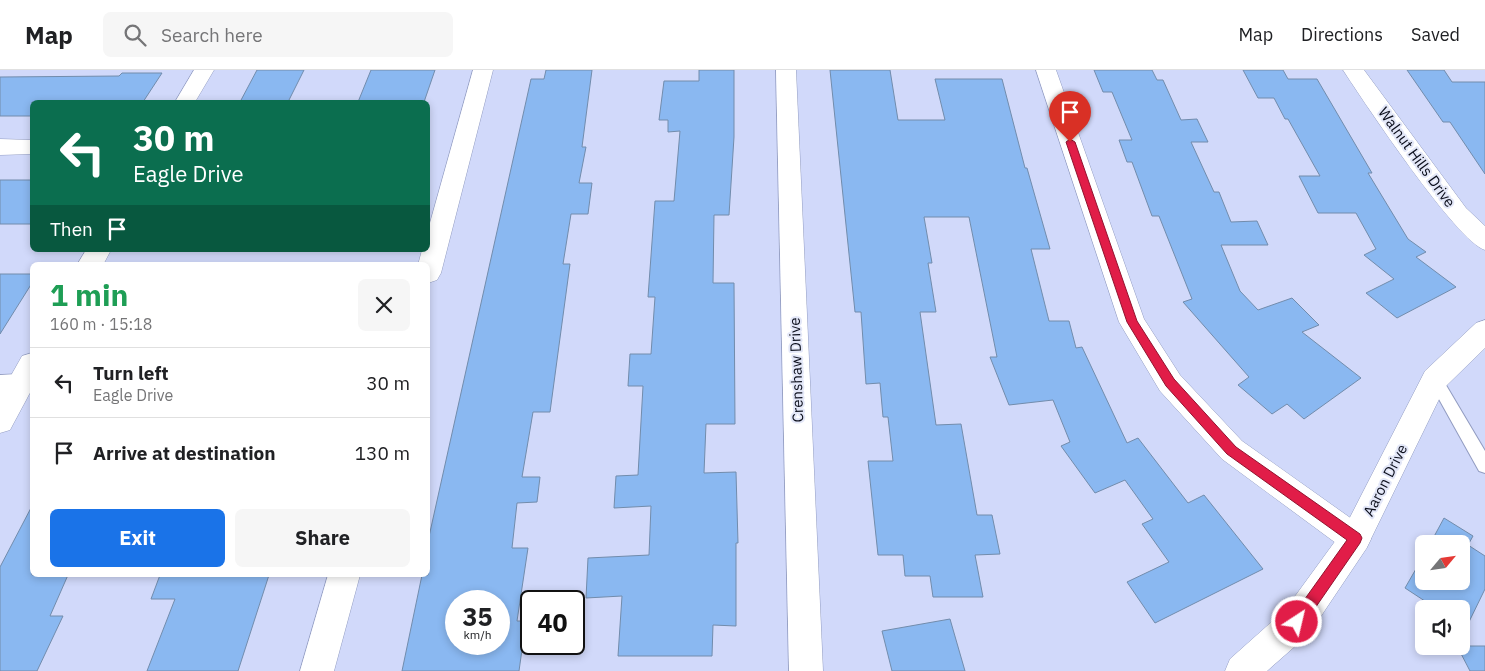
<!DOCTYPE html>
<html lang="en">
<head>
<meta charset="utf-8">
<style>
  body { margin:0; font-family:"IBM Plex Sans",sans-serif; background:#f6f6f6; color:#202124; height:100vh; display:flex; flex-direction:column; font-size:19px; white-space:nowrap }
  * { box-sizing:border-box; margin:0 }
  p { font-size:16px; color:#757577 }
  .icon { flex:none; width:28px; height:28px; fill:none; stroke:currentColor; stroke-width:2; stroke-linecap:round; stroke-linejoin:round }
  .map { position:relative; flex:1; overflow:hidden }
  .side { position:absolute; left:30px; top:192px; width:400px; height:315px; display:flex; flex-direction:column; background:#fff; border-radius:8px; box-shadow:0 2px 8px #0003 }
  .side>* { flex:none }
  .banner { position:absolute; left:30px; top:30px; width:400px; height:152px; border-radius:8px; box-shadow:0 2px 8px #0003; background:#0b6e4f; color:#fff; overflow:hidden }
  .needle { width:32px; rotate:61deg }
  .controls { position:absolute; left:1415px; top:465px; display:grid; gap:10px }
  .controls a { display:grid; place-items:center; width:55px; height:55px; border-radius:8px; background:#fff; box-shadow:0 2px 8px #0003; font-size:25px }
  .speed { position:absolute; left:445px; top:520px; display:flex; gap:10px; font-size:25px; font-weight:700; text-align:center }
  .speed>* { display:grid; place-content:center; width:65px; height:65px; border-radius:50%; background:#fff; box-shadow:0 2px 8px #0003; line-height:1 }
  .speed small { font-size:12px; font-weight:400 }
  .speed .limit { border:2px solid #111; border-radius:8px; background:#fff; color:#111 }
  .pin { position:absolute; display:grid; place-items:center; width:42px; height:42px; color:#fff; margin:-51px -21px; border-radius:50% 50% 50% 0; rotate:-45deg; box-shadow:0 0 5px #0007 }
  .pin .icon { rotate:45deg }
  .me { position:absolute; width:55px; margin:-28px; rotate:35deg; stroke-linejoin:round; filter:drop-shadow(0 0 4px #0008) }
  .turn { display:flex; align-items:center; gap:18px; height:105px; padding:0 20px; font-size:22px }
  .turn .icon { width:65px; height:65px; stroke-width:2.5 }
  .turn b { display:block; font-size:35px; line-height:42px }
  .then { display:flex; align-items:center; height:48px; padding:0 20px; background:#0003; gap:10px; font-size:19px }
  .round { display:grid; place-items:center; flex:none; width:52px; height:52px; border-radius:8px; background:#f6f6f6 }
  .summary { display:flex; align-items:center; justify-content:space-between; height:85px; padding:0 20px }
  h1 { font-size:30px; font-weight:800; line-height:38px; color:#1e9e55 }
  .cta { display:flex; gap:10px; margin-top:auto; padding:10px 20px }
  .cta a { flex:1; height:58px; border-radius:8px; background:#1a73e8; color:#fff; font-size:20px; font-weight:800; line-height:58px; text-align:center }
  .cta a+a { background:#f6f6f6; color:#202124 }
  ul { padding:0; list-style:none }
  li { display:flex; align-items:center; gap:15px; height:70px; padding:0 20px; border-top:1px solid #e0e0e0 }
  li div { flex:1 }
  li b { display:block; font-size:19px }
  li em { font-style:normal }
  header { display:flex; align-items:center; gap:30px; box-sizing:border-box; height:70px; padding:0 25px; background:#fff; border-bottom:1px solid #e0e0e0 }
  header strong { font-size:24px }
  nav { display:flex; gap:28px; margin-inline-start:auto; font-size:18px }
  .search { width:350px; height:45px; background:#f6f6f6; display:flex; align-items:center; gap:12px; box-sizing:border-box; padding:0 18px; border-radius:8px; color:#757577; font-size:19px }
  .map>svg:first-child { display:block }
</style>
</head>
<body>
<header>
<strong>Map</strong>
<div class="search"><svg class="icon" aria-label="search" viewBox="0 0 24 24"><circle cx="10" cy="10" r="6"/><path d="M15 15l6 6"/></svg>Search here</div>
<nav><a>Map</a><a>Directions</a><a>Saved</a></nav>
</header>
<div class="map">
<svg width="1485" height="601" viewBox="0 0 1485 601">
  <rect width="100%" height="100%" fill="#d1d9fa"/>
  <g fill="#8ab8f1" stroke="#728cac" fill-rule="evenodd">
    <polygon points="257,0 304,0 288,32 240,32"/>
    <polygon points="371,0 435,0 424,32 358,32"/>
    <path d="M546 0H592L582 77H586L579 113H592L588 144H571L563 194H570L550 342H533L522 407H540L537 432 517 433 512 478H528L517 551H526L519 601H402L422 505H428V471L531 9H544ZM456 531H499V574H456Z"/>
    <polygon points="699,0 734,0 734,67 729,145 714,145 713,213 734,213 735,354 706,354 704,403 736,402 738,473 736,473 736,556 713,555 712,586 618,586 622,526 586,528 588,488 649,485 651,436 614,438 616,406 638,405 643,316 628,316 630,284 651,284 655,227 648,227 655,131 674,131 680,61 668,62 668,50 659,50 664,11 699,11"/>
    <polygon points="830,0 890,0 898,50 945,50 935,9 1002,9 1025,98 1027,98 1050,179 1031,179 1049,251 1069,251 1076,278 1082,277 1127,373 1138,368 1188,433 1204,425 1263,499 1155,553 1127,512 1169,492 1142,454 1153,449 1125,410 1095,423 1061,376 1070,372 1053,330 1009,335 990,287 997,287 969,147 924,147 932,193 928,193 936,242 920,242 936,355 961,354 977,445 992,445 1000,484 975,485 983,527 933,527 930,506 905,506 903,485 878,485 868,391 893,391 888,347 883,347 880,313 866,314 861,242 855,242"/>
    <polygon points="1094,0 1152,0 1157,10 1163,10 1181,50 1197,49 1208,72 1191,72 1214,122 1219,122 1231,152 1257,151 1268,175 1221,175 1240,221 1258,240 1292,228 1319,255 1302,262 1361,308 1304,349 1287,334 1272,344 1238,315 1249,307 1183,232 1192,229 1159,146 1152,146 1132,92 1127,92 1119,70 1132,70 1112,22 1103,22"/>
    <polygon points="1243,0 1283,0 1288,9 1317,9 1372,103 1368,103 1408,169 1426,182 1416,187 1456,217 1397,248 1366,223 1394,209 1364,185 1376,179 1356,143 1318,143 1299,106 1320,106 1288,49 1285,49 1274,28 1258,28"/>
    <polygon points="1407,0 1444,0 1452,12 1485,12 1485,104 1450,52 1443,52"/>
    <polygon points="122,3 162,3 143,32 32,32 32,46 0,46 0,7 119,6"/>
    <rect x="0" y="110" width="32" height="44"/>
    <polygon points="0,204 32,204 32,213 0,264"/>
    <polygon points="32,436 32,505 68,505 50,546 63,546 37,601 0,601 0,497"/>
    <polygon points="1444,448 1473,466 1468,475 1485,486 1485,519 1466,558 1461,555 1461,539 1437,539 1405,518 1424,485 1424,511 1461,511 1461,474 1430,474"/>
    <polygon points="160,505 269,505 238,601 147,601 175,529 151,529"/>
    <polygon points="950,549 965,601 892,601 882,561"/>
    <polygon points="1457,576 1485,576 1485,601 1470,601"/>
  </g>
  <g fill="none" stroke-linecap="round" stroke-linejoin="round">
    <defs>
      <polygon id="lane" points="1435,303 1440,305 1485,381 1485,403 1479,401 1430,313 1427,309 1430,305"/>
      <g id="street">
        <polygon points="473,0 493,0 441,203 437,210 428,213 428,195 418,195 422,180 428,180 428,160"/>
        <polygon points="776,0 796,0 823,601 789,601"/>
        <polygon points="1036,0 1056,0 1144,249 1180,305 1242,371 1366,459 1371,469 1366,479 1355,484 1344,479 1222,389 1160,321 1119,252"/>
        <path d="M1343 0H1364L1466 138 1485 156V180C1456 171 1364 32 1343 0Z"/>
        <polygon points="0,69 32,70 32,84 0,85"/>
        <polygon points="19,304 29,308 32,315 29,324 19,328 0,329 0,305"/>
        <polygon points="328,505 360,505 334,601 300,601"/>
      </g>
      <g id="secondary">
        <polygon points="194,0 214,0 195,32 175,32"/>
        <polygon points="86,180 111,180 103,195 77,195"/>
        <polygon points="1485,250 1485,278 1445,317 1366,479 1309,564 1267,601 1225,601 1230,589 1285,540 1344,459 1425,301 1476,253"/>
        <polygon points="32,283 32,319 10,360 0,363 0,325 22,286"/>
      </g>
    </defs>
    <use href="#lane" stroke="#929cc1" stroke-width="2"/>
    <use href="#street" stroke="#929cc1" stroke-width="1"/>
    <use href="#secondary" stroke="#929cc1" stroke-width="1"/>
    <use href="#lane" fill="#fff" fill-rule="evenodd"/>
    <use href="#street" fill="#fff" fill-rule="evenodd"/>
    <use href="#secondary" fill="#fff" fill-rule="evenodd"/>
  </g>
  <polygon fill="#e11d48" stroke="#92132f" points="1070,69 1075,72 1137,251 1174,309 1236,377 1360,464 1362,468 1360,473 1302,557 1297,559 1292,557 1290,552 1292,547 1347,470 1227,384 1166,316 1127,252 1066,72"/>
  <g text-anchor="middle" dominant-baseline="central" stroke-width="4" stroke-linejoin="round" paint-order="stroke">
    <g font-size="15" fill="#0b0e1b" stroke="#e3e7f8">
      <text transform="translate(1417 87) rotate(54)">Walnut Hills Drive</text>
      <text transform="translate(796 300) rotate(-92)">Crenshaw Drive</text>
      <text transform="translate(1385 410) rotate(-63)">Aaron Drive</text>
    </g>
  </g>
</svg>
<div class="controls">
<a><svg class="needle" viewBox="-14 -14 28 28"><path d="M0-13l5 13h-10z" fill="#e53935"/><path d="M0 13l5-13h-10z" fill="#757577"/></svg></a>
<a><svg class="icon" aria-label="sound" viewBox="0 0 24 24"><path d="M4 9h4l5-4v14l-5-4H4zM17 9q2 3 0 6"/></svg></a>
</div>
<div class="speed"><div>35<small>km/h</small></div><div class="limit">40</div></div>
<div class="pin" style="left:1070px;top:72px;background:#d93025"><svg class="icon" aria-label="arrive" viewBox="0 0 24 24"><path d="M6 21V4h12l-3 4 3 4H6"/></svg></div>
<svg class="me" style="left:1297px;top:552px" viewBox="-20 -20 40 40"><circle r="17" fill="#e11d48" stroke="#fff" stroke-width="3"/><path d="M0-11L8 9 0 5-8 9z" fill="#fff"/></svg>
<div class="banner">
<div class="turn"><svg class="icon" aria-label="left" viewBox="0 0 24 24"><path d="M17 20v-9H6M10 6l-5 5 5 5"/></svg><div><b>30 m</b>Eagle Drive</div></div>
<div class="then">Then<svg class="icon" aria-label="arrive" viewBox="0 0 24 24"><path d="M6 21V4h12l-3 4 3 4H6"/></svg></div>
</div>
<section class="side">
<div class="summary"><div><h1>1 min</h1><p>160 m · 15:18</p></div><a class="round"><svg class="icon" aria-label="close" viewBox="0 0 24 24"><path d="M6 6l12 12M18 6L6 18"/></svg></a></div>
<ul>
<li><svg class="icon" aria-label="left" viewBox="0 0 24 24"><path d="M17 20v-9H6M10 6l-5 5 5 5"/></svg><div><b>Turn left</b><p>Eagle Drive</p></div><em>30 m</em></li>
<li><svg class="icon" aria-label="arrive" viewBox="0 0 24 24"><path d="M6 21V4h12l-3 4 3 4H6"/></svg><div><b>Arrive at destination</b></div><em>130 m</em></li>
</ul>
<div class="cta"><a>Exit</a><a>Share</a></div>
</section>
</div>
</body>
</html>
